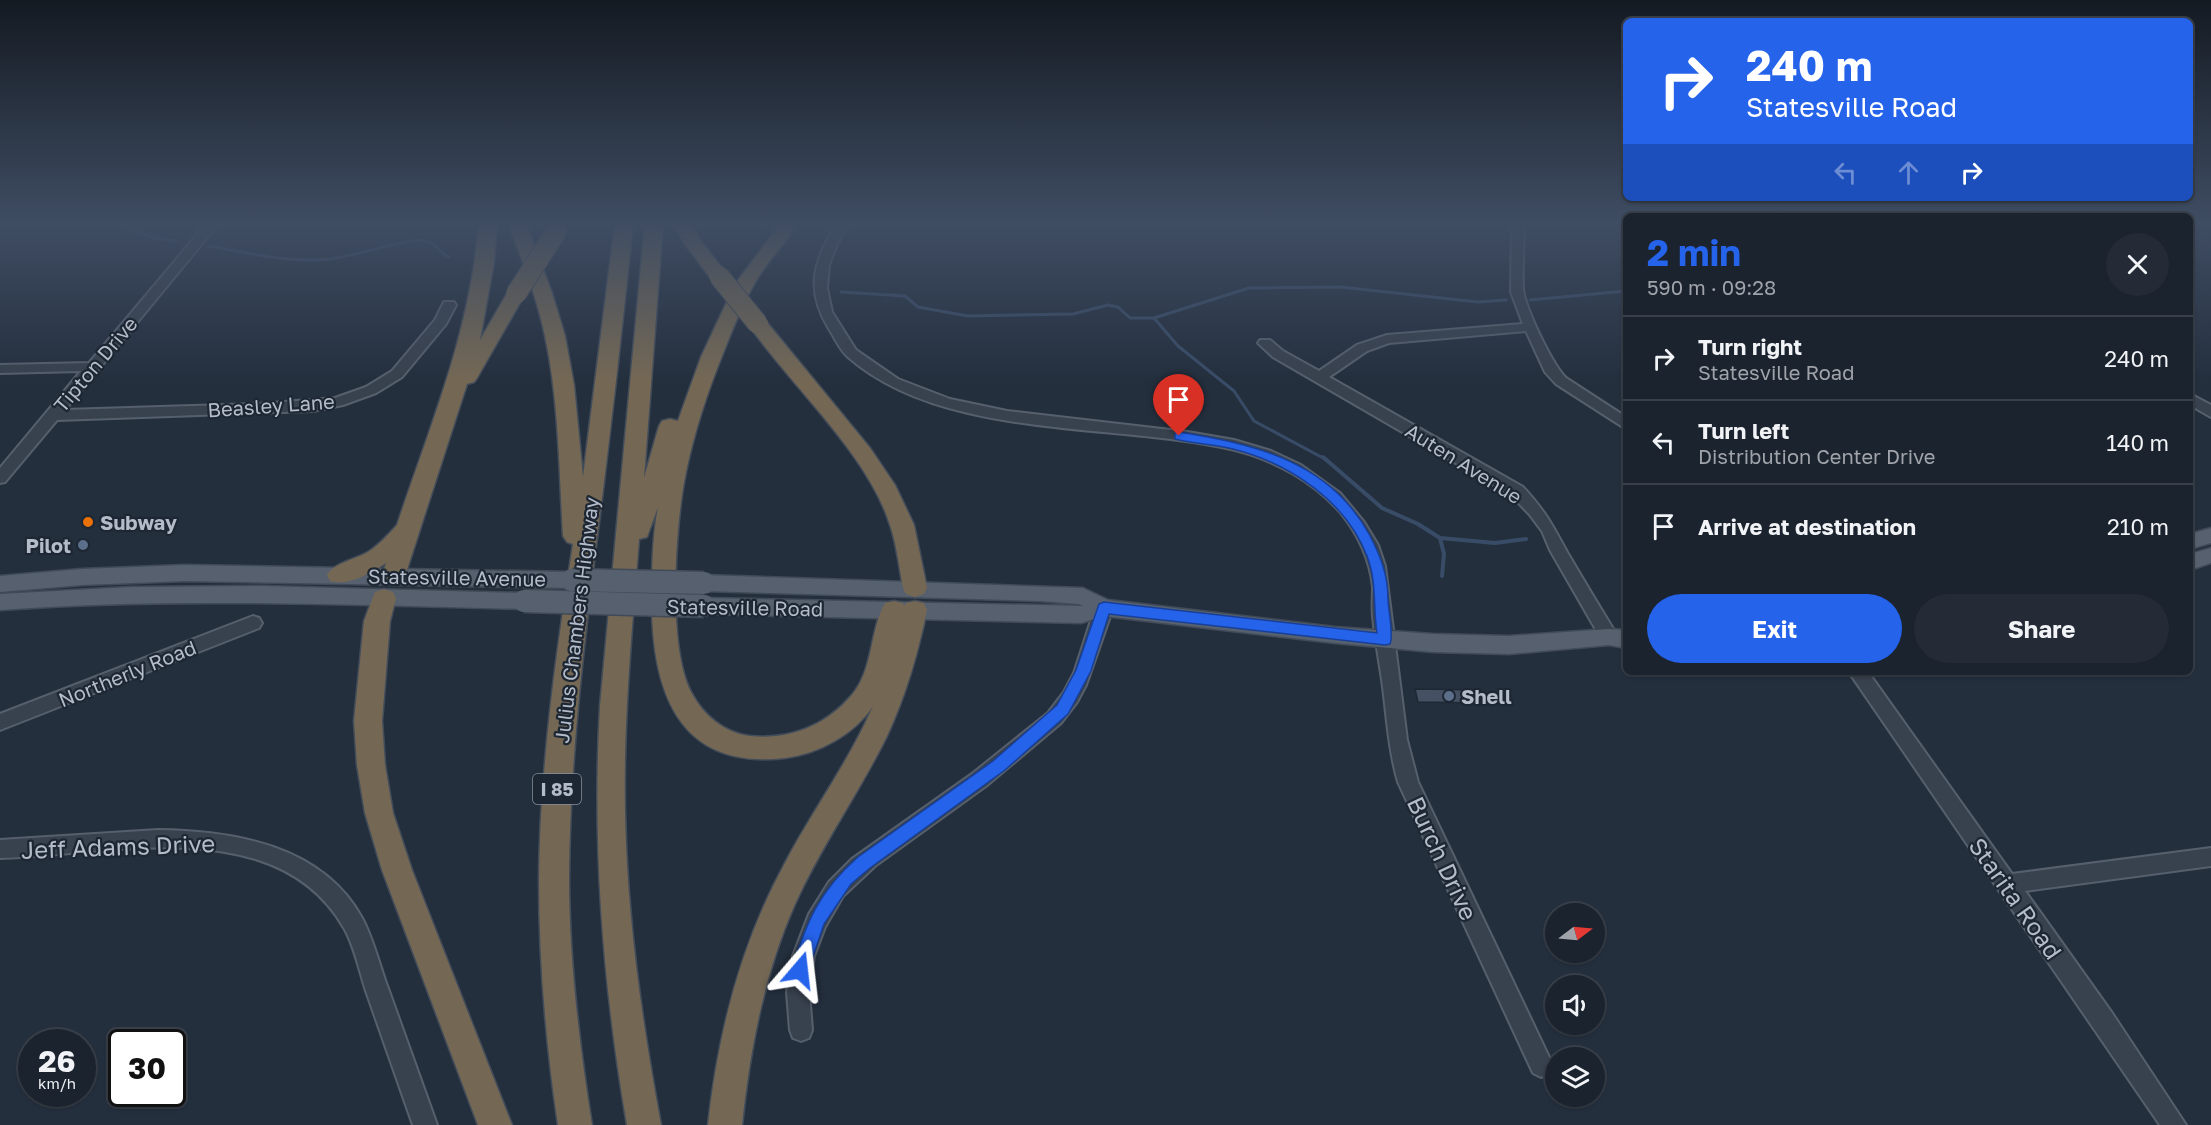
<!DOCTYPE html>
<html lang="en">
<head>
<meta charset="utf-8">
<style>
  body { margin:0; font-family:"Golos Text",sans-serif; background:#242b36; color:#f1f3f6; height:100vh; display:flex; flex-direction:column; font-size:22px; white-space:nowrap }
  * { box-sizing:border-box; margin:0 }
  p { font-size:20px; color:#a0a4aa }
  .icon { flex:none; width:33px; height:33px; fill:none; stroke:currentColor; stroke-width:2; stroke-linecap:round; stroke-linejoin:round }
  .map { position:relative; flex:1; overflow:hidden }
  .panel { position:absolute; left:1623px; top:213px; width:570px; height:462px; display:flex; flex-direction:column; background:#1b232e; border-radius:9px; box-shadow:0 2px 4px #0004,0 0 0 2px #39404a }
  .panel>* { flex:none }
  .hud { position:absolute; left:1623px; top:18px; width:570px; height:183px; border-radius:9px; box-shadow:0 2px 4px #0004,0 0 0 2px #39404a; background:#2563eb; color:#fff; overflow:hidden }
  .needle { width:39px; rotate:74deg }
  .controls { position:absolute; left:1545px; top:903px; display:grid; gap:12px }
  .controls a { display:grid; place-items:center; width:60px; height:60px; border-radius:50%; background:#1b232e; box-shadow:0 2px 4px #0004,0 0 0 2px #39404a; font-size:30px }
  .speed { position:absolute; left:18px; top:1029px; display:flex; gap:12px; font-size:30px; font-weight:700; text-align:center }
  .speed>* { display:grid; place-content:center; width:78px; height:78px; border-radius:50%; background:#1b232e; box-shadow:0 2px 4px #0004,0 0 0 2px #39404a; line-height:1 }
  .speed small { font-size:15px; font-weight:400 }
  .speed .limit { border:3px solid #111; border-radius:9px; background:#fff; color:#111 }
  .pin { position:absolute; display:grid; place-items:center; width:51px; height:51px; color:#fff; margin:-62px -26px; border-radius:50% 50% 50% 0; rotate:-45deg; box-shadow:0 0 6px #0007 }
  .pin .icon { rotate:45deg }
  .me { position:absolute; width:66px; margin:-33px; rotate:17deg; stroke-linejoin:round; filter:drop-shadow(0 0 4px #0008) }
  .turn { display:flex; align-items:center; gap:21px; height:126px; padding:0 24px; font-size:27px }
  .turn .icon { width:78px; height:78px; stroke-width:2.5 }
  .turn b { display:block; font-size:42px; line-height:51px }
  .lanes { display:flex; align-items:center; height:57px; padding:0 24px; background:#0003; justify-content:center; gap:30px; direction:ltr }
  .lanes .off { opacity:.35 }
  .round { display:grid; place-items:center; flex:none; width:63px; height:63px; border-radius:32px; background:#242b36 }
  .summary { display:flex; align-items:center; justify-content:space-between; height:102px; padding:0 24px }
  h1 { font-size:36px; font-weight:700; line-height:45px; color:#2563eb }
  .cta { display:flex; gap:12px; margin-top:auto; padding:12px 24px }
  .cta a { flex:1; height:69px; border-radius:36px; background:#2563eb; color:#fff; font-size:24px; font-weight:700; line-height:69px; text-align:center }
  .cta a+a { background:#242b36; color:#f1f3f6 }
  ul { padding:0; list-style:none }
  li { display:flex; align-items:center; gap:18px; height:84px; padding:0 24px; border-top:2px solid #39404a }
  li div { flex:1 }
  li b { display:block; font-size:22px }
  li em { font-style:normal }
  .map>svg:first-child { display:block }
</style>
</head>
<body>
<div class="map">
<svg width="2211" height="1125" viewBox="0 0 2211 1125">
  <rect width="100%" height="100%" fill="#242f3e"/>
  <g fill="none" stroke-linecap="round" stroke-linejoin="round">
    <g stroke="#394c67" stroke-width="3">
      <polyline points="113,223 154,238 177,241"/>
      <path d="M209 246C248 253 289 263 329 259 360 255 390 243 420 240 438 242 436 251 449 257"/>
      <polyline points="841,292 905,296 918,307 968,316 1073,314 1108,305 1118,307 1130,318 1154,318 1249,288 1341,287 1478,302 1506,300"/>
      <polyline points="1530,300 1626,291"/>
      <polyline points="1154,318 1178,346 1234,391 1254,421 1325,459"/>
    </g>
    <g stroke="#394c67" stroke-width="4">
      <polyline points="1323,457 1382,508 1418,524 1440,538 1495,543 1526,539"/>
      <polyline points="1440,538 1444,554 1442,576"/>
    </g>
  </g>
  <polygon fill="#455162" stroke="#1f2835" stroke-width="1.5" points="1415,689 1480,690 1483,703 1418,702"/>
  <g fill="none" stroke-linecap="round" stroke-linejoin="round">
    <defs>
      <g id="minor">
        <polygon points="207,223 219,223 65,410 258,404 335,398 366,387 392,371 435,320 444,302 454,302 456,305 446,324 402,377 376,393 343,405 313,411 57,420 5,482 0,483 0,468 81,371 0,373 0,365 89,363"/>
        <path d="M838 223H850L837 244 829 265 827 288 832 312 856 350 898 379 950 399 1007 411 1188 432 1234 440 1271 451 1301 465 1340 493 1364 522 1378 545 1385 566 1407 740 1418 782 1549 1057 1553 1065 1549 1073 1541 1077 1533 1073 1398 782C1389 751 1387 719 1383 687 1380 664 1375 640 1373 616 1372 606 1373 597 1373 587 1370 560 1358 534 1341 513 1314 482 1275 460 1235 450 1116 422 944 441 848 357 840 350 835 338 829 329 805 290 813 259 838 223Z"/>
        <path d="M1512 223H1524C1524 245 1522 268 1523 289 1525 308 1552 364 1566 378L1626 417V429L1556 384 1545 372 1526 331 1389 343 1367 351 1329 377 1523 487C1545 511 1552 524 1567 552 1583 579 1599 606 1615 632L1618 637 1615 642 1609 644 1603 642 1550 550 1542 531 1530 515 1511 495 1273 357 1258 343 1260 340H1270L1283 351 1319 371 1357 345 1387 335 1523 324 1511 292Z"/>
        <polygon points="2190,394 2211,405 2211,417 2190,405"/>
        <polygon points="1104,602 1110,603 1113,608 1086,685 1077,702 1061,723 986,786 875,866 843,896 825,927 814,956 809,992 812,1030 809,1038 801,1041 793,1038 790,1030 787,992 793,956 809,914 829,882 852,859 972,774 1048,713 1064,692 1074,673 1095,608 1098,603"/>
        <polygon points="253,616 259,618 262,623 259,628 0,730 0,714"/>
        <polygon points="1849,672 1868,672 2012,874 2211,848 2211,866 2025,891 2112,1013 2186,1125 2160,1125"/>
        <path d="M158 830C233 831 322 845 362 918 374 940 380 968 389 991 405 1036 421 1080 437 1125H413C397 1079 381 1034 365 988 359 969 354 945 344 928 277 811 109 855 0 858V840Z"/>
      </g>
      <g id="major">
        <polygon points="2211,528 2211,543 2190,549 2190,534"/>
        <polygon points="2211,548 2211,563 2190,570 2190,554"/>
        <polygon points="185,565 572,572 580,575 583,580 580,585 572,588 185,581 82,585 0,592 0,576 82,569"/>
        <polygon points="704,575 1083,588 1108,600 1335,627 1433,634 1509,636 1609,629 1626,630 1626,648 1609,645 1509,654 1433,652 1335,643 1104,616 1081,623 704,614 696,612 693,606 696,600 704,598 1083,606 1079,604 1040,601 704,591 696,589 693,583 696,577"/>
        <path d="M262 586 524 593 532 595 535 601 532 607 524 609C349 605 175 597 0 610V594L131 587Z"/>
      </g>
      <g id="highway">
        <path d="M479 223H497L494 262 480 340 509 290H523L525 294 477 378 474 382 467 384 403 582 394 585 385 582 382 576 386 563C371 573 348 587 330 581L327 575C334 563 356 559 368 552 379 545 388 535 397 525 431 423 470 333 479 223Z"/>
        <path d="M508 223H526L552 293 565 336 574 385 583 477 615 223H633C624 312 614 401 603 490 587 618 570 746 569 876 569 959 579 1043 592 1125H558C546 1044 539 962 539 879 540 767 556 655 573 544L567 542 563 536C559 469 559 401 545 336 537 297 522 260 508 223Z"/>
        <path d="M645 223H663L644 478 659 426 662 421 670 419 678 421 701 357 731 293 730 291 781 223H799C785 243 768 261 756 281 742 304 732 331 722 356 707 393 694 433 686 472 675 524 667 646 691 692 703 715 724 733 750 736 790 740 825 726 851 696 874 670 869 632 885 603L894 601 903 603 904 606 906 603 915 601 924 603 927 610C918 653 906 695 887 736 859 793 821 846 795 904 764 974 750 1049 742 1125H708C718 1034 740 946 784 865 812 811 849 762 873 706 855 734 818 754 785 758 671 771 650 680 652 589 652 561 653 534 658 507L647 537 639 539C632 630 623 721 625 813 627 918 642 1022 661 1125H627C603 985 592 848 600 706Z"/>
        <polygon points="673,223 691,223 701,241 728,276 726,280 712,280 684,243"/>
        <path d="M758 318 765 320 870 448 895 485 914 525 927 588 924 594 915 597 906 594 903 588C899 567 897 545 890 525 868 454 791 386 748 324L751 320Z"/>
        <polygon points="384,589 393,592 396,598 390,621 382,721 385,765 393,813 412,870 512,1125 478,1125 382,870 365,813 357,765 354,721 364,621 375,592"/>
      </g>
    </defs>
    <use href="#minor" stroke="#565f6c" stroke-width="4"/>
    <use href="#major" stroke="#414a57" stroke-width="3"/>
    <use href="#highway" stroke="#434c59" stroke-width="3"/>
    <use href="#minor" fill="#38414e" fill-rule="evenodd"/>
    <use href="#major" fill="#56606e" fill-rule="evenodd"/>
    <use href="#highway" fill="#746855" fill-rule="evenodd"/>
    <defs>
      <g id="major-bridge">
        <polyline points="572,580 704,583"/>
        <polyline points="524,601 704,606"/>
      </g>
      <g id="highway-bridge">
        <polyline points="719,276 758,324"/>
        <polyline points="516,294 556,232"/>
      </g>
    </defs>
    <use href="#major-bridge" stroke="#414a57" stroke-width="25" stroke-linecap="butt"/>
    <use href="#highway-bridge" stroke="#434c59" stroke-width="22" stroke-linecap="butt"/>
    <use href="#major-bridge" stroke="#56606e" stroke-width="22"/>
    <use href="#highway-bridge" stroke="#746855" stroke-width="20"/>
  </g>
  <linearGradient id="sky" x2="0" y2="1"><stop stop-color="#141a22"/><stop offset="0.59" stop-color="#3f4d63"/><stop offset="1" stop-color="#3f4d63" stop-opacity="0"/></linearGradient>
  <rect width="2211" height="380" fill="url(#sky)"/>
  <path fill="#2563eb" stroke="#184099" stroke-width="1.5" d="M1179 432C1254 444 1329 461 1369 534 1380 555 1388 574 1388 599 1388 609 1394 636 1390 644L1385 645 1109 614 1091 671 1068 714 1005 770 870 868 851 884 824 924 806 977 800 979 794 977 791 970C807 922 818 892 858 857L993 761 1057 705 1076 670 1099 604 1104 602 1377 633C1373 608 1377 581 1367 556 1346 501 1289 463 1233 449 1214 444 1194 444 1175 439V433Z"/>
  <circle fill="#e8710a" stroke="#1d2633" stroke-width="2" cx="88" cy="522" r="6"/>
  <g fill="#5c6f8a" stroke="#1d2633" stroke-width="2">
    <circle cx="83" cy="545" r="6"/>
    <circle cx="1449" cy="696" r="6"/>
  </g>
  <g text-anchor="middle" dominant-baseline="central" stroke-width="4.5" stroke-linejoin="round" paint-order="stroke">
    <rect fill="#1d2633" stroke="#878f9c" stroke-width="1.5" x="533" y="774" width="48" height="30" rx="4.5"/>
    <g font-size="18" font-weight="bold" fill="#b4bcc9">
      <text x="557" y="789">I 85</text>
    </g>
    <g font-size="20" fill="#b4bcc9" stroke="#1d2633">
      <text transform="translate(95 364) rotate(-50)">Tipton Drive</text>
      <text transform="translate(271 405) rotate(-4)">Beasley Lane</text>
      <text transform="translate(1464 463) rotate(32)">Auten Avenue</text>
      <text transform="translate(457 577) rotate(1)">Statesville Avenue</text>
      <text transform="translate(745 607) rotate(1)">Statesville Road</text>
      <text transform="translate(576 620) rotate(-83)">Julius Chambers Highway</text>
      <text transform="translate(127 673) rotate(-22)">Northerly Road</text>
    </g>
    <g font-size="20" font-weight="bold" fill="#b4bcc9" stroke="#1d2633" text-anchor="start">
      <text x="100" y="522">Subway</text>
      <text x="71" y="545" text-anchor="end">Pilot</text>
      <text x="1461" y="696">Shell</text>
    </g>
    <g font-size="24" fill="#b4bcc9" stroke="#1d2633">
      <text transform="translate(118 846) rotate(-2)">Jeff Adams Drive</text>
      <text transform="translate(1443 858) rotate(65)">Burch Drive</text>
      <text transform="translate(2016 898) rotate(55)">Starita Road</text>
    </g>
  </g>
</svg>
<div class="controls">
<a><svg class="needle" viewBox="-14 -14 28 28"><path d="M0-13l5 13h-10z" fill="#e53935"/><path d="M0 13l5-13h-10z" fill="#a0a4aa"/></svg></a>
<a><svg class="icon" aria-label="sound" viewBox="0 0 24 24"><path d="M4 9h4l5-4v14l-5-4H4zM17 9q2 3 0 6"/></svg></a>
<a><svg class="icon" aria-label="layers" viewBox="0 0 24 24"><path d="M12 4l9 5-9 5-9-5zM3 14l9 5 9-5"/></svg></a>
</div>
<div class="speed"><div>26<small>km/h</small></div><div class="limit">30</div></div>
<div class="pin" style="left:1179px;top:436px;background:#d93025"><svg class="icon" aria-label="arrive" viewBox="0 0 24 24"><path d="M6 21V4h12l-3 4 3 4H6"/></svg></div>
<svg class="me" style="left:800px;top:970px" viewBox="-20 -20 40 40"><path d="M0-17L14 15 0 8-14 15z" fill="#2563eb" stroke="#fff" stroke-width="4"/></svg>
<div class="hud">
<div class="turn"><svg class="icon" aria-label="right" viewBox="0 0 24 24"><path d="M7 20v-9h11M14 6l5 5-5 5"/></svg><div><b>240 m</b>Statesville Road</div></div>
<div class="lanes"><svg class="icon off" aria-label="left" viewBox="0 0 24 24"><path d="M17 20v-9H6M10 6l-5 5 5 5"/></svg><svg class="icon off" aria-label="ahead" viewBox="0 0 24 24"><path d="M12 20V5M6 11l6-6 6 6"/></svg><svg class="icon" aria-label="right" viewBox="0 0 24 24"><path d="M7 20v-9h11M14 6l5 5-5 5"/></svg></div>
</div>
<section class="panel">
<div class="summary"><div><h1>2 min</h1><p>590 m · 09:28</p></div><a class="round"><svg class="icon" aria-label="close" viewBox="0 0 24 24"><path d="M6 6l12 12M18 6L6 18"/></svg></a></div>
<ul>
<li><svg class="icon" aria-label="right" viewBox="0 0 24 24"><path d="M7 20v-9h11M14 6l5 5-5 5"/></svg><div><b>Turn right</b><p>Statesville Road</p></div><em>240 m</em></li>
<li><svg class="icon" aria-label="left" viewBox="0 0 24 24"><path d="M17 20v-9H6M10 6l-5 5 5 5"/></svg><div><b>Turn left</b><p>Distribution Center Drive</p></div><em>140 m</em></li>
<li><svg class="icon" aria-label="arrive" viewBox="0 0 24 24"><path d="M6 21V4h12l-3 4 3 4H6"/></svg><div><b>Arrive at destination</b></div><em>210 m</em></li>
</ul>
<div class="cta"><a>Exit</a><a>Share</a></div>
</section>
</div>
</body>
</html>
